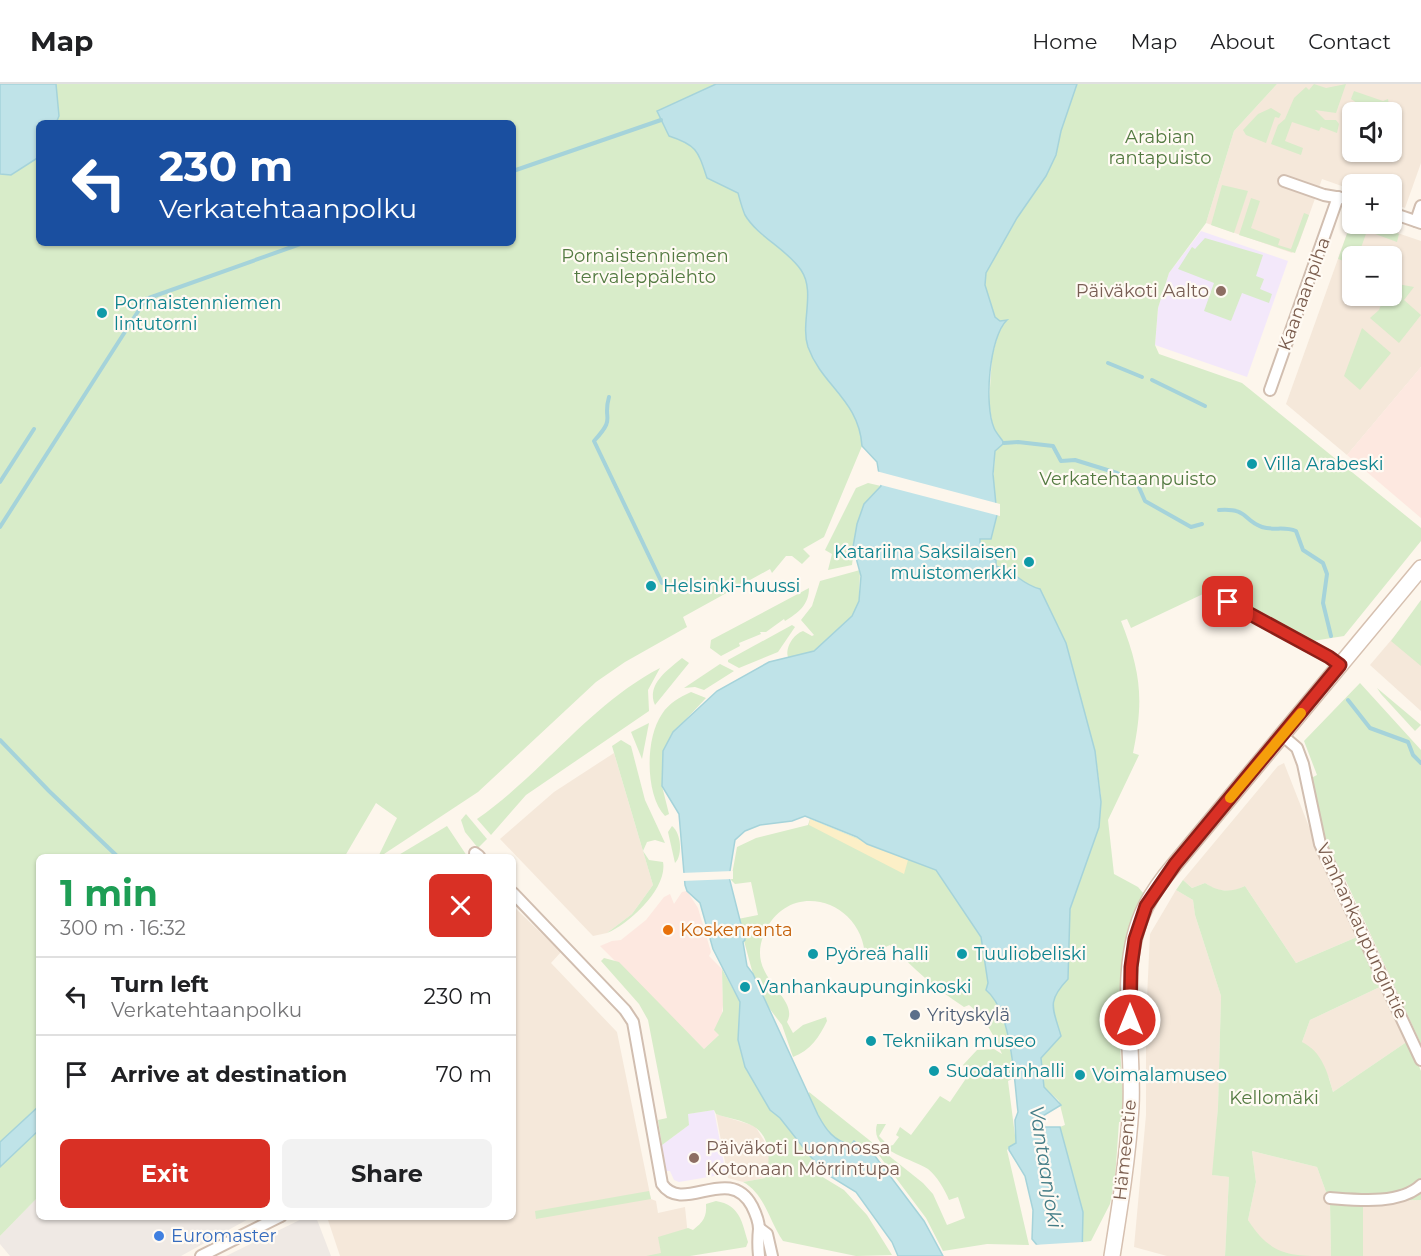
<!DOCTYPE html>
<html lang="en">
<head>
<meta charset="utf-8">
<style>
  body { margin:0; font-family:Montserrat,sans-serif; background:#f2f2f2; color:#202124; height:100vh; display:flex; flex-direction:column; font-size:22px; white-space:nowrap }
  * { box-sizing:border-box; margin:0 }
  p { font-size:20px; color:#757577 }
  .icon { flex:none; width:33px; height:33px; fill:none; stroke:currentColor; stroke-width:2; stroke-linecap:round; stroke-linejoin:round }
  .map { position:relative; flex:1; overflow:hidden }
  .drawer { position:absolute; left:36px; top:770px; width:480px; height:366px; display:flex; flex-direction:column; background:#fff; border-radius:9px; box-shadow:0 2px 4px #0004 }
  .drawer>* { flex:none }
  .banner { position:absolute; left:36px; top:36px; width:480px; height:126px; border-radius:9px; box-shadow:0 2px 4px #0004; background:#1a4fa0; color:#fff; overflow:hidden }
  .buttons { position:absolute; left:1342px; top:18px; display:grid; gap:12px }
  .buttons a { display:grid; place-items:center; width:60px; height:60px; border-radius:9px; background:#fff; box-shadow:0 2px 4px #0004; font-size:30px }
  .pin { position:absolute; display:grid; place-items:center; width:51px; height:51px; color:#fff; margin:-26px; border-radius:12px; box-shadow:0 3px 9px #0006 }
  .me { position:absolute; width:66px; margin:-33px; rotate:0deg; stroke-linejoin:round; filter:drop-shadow(0 0 4px #0008) }
  .turn { display:flex; align-items:center; gap:21px; height:126px; padding:0 24px; font-size:27px }
  .turn .icon { width:78px; height:78px; stroke-width:2.5 }
  .turn b { display:block; font-size:42px; line-height:51px }
  .round { display:grid; place-items:center; flex:none; width:63px; height:63px; border-radius:9px; background:#f2f2f2 }
  .summary { display:flex; align-items:center; justify-content:space-between; height:102px; padding:0 24px }
  h1 { font-size:36px; font-weight:700; line-height:45px; color:#1e9e55 }
  .button { display:flex; gap:12px; margin-top:auto; padding:12px 24px }
  .button a { flex:1; height:69px; border-radius:9px; background:#d93025; color:#fff; font-size:24px; font-weight:700; line-height:69px; text-align:center }
  .button a+a { background:#f2f2f2; color:#202124 }
  ul { padding:0; list-style:none }
  li { display:flex; align-items:center; gap:18px; height:78px; padding:0 24px; border-top:2px solid #e0e0e0 }
  li div { flex:1 }
  li b { display:block; font-size:22px }
  li em { font-style:normal }
  header { display:flex; align-items:center; gap:36px; box-sizing:border-box; height:84px; padding:0 30px; background:#fff; border-bottom:2px solid #e0e0e0 }
  header strong { font-size:28px }
  nav { display:flex; gap:33px; margin-inline-start:auto; font-size:21px }
  .map>svg:first-child { display:block }
</style>
</head>
<body>
<header>
<strong>Map</strong>
<nav><a>Home</a><a>Map</a><a>About</a><a>Contact</a></nav>
</header>
<div class="map">
<svg width="1421" height="1172" viewBox="0 0 1421 1172">
  <rect width="100%" height="100%" fill="#fdf6ec"/>
  <g fill="#f5e8da" fill-rule="evenodd">
    <path d="M1277 0H1421V79L1405 124 1392 119V100H1353V106L1322 95 1298 162 1292 169 1206 139 1234 47ZM1353 28H1392V68H1353Z"/>
    <path d="M1353 133V140H1371L1421 157V283L1347 371 1286 320ZM1353 172H1392V212H1353Z"/>
    <polygon points="1421,521 1421,627 1370,581"/>
    <polygon points="614,669 653,801 632,830 607,849 593,852 500,755 554,708"/>
    <polygon points="1284,679 1324,781 1357,853 1296,879 1245,802 1234,807 1216,806 1205,799 1192,804 1183,796 1278,682"/>
    <polygon points="1176,806 1193,816 1195,831 1221,912 1218,1023 1213,1091 1229,1093 1225,1172 1167,1172 1134,1163 1146,1031 1146,935 1150,850"/>
    <polygon points="513,822 561,868 551,879 617,948 651,1115 656,1117 658,1129 685,1123 690,1172 340,1172 327,1133 513,1132"/>
    <polygon points="1382,902 1408,957 1333,1008 1329,994 1302,958 1310,936"/>
    <polygon points="716,1030 755,1042 768,1063 771,1078 765,1094 743,1098 728,1094"/>
    <polygon points="1252,1067 1317,1083 1330,1119 1331,1172 1290,1172 1273,1166 1259,1155 1248,1136 1256,1098"/>
    <polygon points="1421,1116 1421,1172 1363,1172 1362,1117"/>
  </g>
  <g fill="#fde8e0">
    <polygon points="1421,283 1421,434 1347,371"/>
    <polygon points="687,807 698,824 711,868 709,872 722,885 723,921 719,951 704,965 600,862 612,857 621,856 646,836 664,813 670,810 674,820 682,808"/>
  </g>
  <g fill="#efe9e4">
    <polygon points="39,1112 39,1132 252,1133 181,1172 10,1172 0,1160 0,1152"/>
    <polygon points="308,1132 316,1133 331,1172 226,1172"/>
  </g>
  <g fill="#f3e8fa">
    <polygon points="1201,147 1288,177 1247,293 1155,261 1158,224 1169,189"/>
    <polygon points="714,1026 726,1090 679,1098 674,1096 670,1087 666,1087 662,1061 689,1041 687,1030"/>
  </g>
  <g fill="#d8ecc9" fill-rule="evenodd">
    <path d="M0 0H744L766 80 876 360 862 362 824 453 803 465 810 472 802 480 792 472H786L772 489 770 485 683 533 687 543 625 578 596 598 478 708 381 772 379 771 397 734 376 719 345 772H39V1022L0 1058ZM39 39H513V159H39Z"/>
    <path d="M1056 0H1277L1234 47 1206 139 1169 189 1158 224 1155 261 1159 270 1242 299 1421 444V457L1344 552 1313 557 1246 521 1232 507 1220 502 1131 544 1127 535 1121 537C1141 588 1144 616 1133 669L1139 671 1108 736 1114 790 1138 803 1144 810C1107 876 1122 964 1124 1037L1119 1038 1115 1095 1110 1120 1091 1157 1083 1158V1128L1061 1049 1060 1043 1065 1041 1059 1017 1044 1003 1041 974 1061 952C1053 924 1046 918 1068 895L1070 825 1099 743 1101 713 1095 667 1066 559 1040 505 1026 502 1014 490 996 482 980 459V455H991L997 421 993 405 995 367 1004 359 993 343 989 319 992 273 998 251 978 197Z"/>
    <polygon points="1314,0 1326,4 1346,0 1336,29 1315,26 1325,36 1336,36 1339,40 1337,49 1321,43 1319,47 1292,38 1285,57 1303,64 1301,71 1271,60 1278,41 1285,35 1294,14 1306,3 1309,6"/>
    <polygon points="1354,7 1383,17 1388,15 1390,27 1358,28 1357,19 1351,15"/>
    <polygon points="1271,24 1281,30 1279,34 1275,33 1266,59 1246,51 1243,46 1258,30"/>
    <polygon points="1222,101 1248,107 1234,149 1211,141"/>
    <polygon points="1251,114 1260,117 1251,144 1280,155 1278,161 1291,165 1304,129 1309,131 1295,169 1239,151"/>
    <polygon points="1353,133 1353,140 1371,140 1399,150 1397,158 1367,147 1358,172 1353,172 1353,180 1338,175"/>
    <polygon points="1205,154 1263,171 1256,192 1264,195 1260,205 1272,210 1269,219 1242,209 1231,237 1204,227 1214,199 1178,185 1192,163 1195,165"/>
    <polygon points="1392,199 1414,203 1404,216 1421,231 1399,259 1370,234 1379,226 1384,212 1392,212"/>
    <polygon points="1362,244 1391,269 1360,306 1344,292"/>
    <path d="M868 399 881 402C853 433 858 442 852 481L828 486 832 470 825 466 856 404Z"/>
    <path d="M860 486 859 517 852 532 814 567 805 571 788 573C785 563 794 550 803 547L812 552 814 551 801 536 812 522 820 497Z"/>
    <path d="M809 504C809 521 798 529 785 537L784 535 766 548H760L761 550 739 559 740 562 721 572 710 564 711 556Z"/>
    <polygon points="1421,516 1421,582 1391,557"/>
    <polygon points="792,541 795,543 778,568 739,584 728,578 728,576"/>
    <path d="M682 574 689 579 655 621C646 600 668 586 682 574Z"/>
    <polygon points="720,580 734,587 704,606 695,603 684,604"/>
    <path d="M660 584 648 606 649 627 526 711 491 751 477 735C543 689 589 621 660 584Z"/>
    <polygon points="1360,599 1421,666 1421,960 1346,797 1332,774 1333,769 1325,764 1311,694 1317,691 1304,657"/>
    <polygon points="1377,604 1421,641 1415,647 1381,610"/>
    <path d="M691 608 706 614 674 648 662 702 669 730 665 732C645 711 645 654 662 630 669 619 680 613 691 608Z"/>
    <polygon points="649,639 642,675 631,648"/>
    <path d="M621 656 631 662 645 716 665 759 655 756 647 758 643 767 649 776 663 778C668 804 629 840 607 849L632 830 653 801 612 662Z"/>
    <polygon points="466,730 487,755 478,764 465,748 461,736"/>
    <path d="M810 735 936 786 981 853 988 899 986 906C1007 923 1011 967 1014 994L1008 997 1016 1059 1007 1066 1029 1161 987 1160 943 1167 926 1134 878 1070 875 1072 854 1057 851 1061C827 1055 819 1033 808 1013L809 1008 923 1099 933 1110 947 1141 965 1134 958 1113 949 1116C945 1106 937 1092 928 1085 912 1074 869 1067 877 1040H886L879 1052 889 1062 893 1061 899 1053 896 1051 900 1043 911 1051 940 1012 950 1018 971 987 963 981 977 966 994 965 1002 970C994 952 985 933 969 921L964 923C936 905 913 884 890 861L879 866 872 875H865C865 817 790 793 765 848 743 894 801 912 787 938L793 949 803 941 826 933 827 937C820 952 810 967 793 973L782 941 769 924 753 890 738 835 758 831 751 798 735 800 731 796 737 763 756 754 808 741Z"/>
    <polygon points="447,742 467,772 397,772"/>
    <path d="M672 742C681 749 683 771 675 779L668 748Z"/>
    <path d="M1183 796 1192 804 1205 799C1219 808 1230 809 1245 802L1296 879 1357 853 1382 902 1310 936 1302 958C1322 968 1327 987 1333 1008L1408 957 1421 987V1116L1363 1117V1172H1225L1229 1093 1212 1091 1218 1023 1221 912 1195 831 1193 816 1176 806ZM1252 1067 1317 1083 1330 1119 1331 1172C1290 1172 1271 1172 1248 1136L1256 1098Z"/>
    <path d="M604 874 619 878 704 965 719 951 714 946 723 927 722 885 740 918 738 956 770 1026 780 1034 813 1076 821 1092 844 1106 867 1131 892 1171 856 1172 783 1157C769 1137 765 1110 743 1098L765 1094C771 1077 771 1052 753 1042 742 1036 727 1034 716 1030L714 1026 688 1030 689 1041 662 1061 658 1036 667 1034 648 936 639 920 601 877Z"/>
    <polygon points="39,1046 39,1112 0,1152 0,1083"/>
    <polygon points="649,1107 651,1115 536,1135 535,1127"/>
    <path d="M716 1117C740 1121 742 1138 748 1158L746 1163 690 1172H646L661 1169 658 1153 688 1144 693 1146C703 1138 707 1133 706 1120Z"/>
  </g>
  <polygon fill="#fcefc7" points="810,735 908,776 904,790 809,741"/>
  <g fill="#bfe3e8" stroke="#a5d3da" stroke-width="1.5">
    <polygon points="0,0 56,0 59,32 56,39 39,39 39,73 11,91 0,90"/>
    <path d="M716 0H1077L1061 47 1056 71 1046 92 1017 134 986 189 985 201 995 233 1000 237 1007 236C989 253 984 321 994 344 996 349 1001 354 1004 359L995 367 993 390 997 431 991 455H980V459L987 471 996 476V482C1016 487 1020 500 1040 505L1066 559 1095 667 1101 718 1099 743 1070 825 1068 895C1046 918 1053 924 1061 952L1041 974 1044 1003 1061 1021 1041 1033 1045 1043H1060L1083 1128 1082 1172 1037 1161 1032 1155 1033 1126 1025 1092 1009 1066V1063L1016 1059 1015 1036 1018 1028C1014 995 1012 927 986 906L988 899 981 853 936 786 867 760 857 753 805 732 792 737 760 741 745 747 735 756 729 793 745 856 743 858 747 882 753 890 818 1031C826 1046 834 1057 851 1061L854 1057 875 1072 924 1137 943 1172H898L892 1158 856 1108 828 1091 810 1072 780 1034 770 1026 745 983 738 956 740 918 713 865 700 819 687 807 685 801 679 730 662 702 663 667 673 648 717 607 769 578 814 567 852 532 859 517 861 492 853 463 857 440 864 420 881 402 877 378 862 362C859 316 822 302 808 263 800 239 816 208 801 186 787 165 758 153 745 131 742 124 740 116 738 109L707 94C698 67 697 61 669 52L657 27Z"/>
    <polygon points="39,1022 39,1046 0,1083 0,1058"/>
  </g>
  <g fill="#fdf6ec">
    <polygon points="876,387 1000,420 1000,432 877,400"/>
    <polygon points="733,787 733,795 682,797 681,789"/>
    <polygon points="1083,1158 1083,1172 1036,1172 1033,1161"/>
  </g>
  <g fill="none" stroke-linecap="round" stroke-linejoin="round">
    <g stroke="#a5d3da" stroke-width="4">
      <polyline points="513,87 661,36"/>
      <polyline points="1108,279 1142,293"/>
      <polyline points="1152,296 1205,322"/>
      <path d="M609 313C602 337 617 332 594 357L662 499"/>
      <polyline points="1004,359 1018,358 1053,362 1061,377 1075,376 1117,389 1138,401 1145,417 1191,443 1202,440"/>
      <polyline points="0,398 34,345"/>
      <path d="M1219 426C1249 424 1242 436 1262 443 1274 447 1284 442 1296 447L1303 466 1323 479 1327 490 1323 519 1331 552"/>
      <polyline points="0,443 146,215 303,159"/>
      <polyline points="1348,616 1370,644 1408,658 1413,671 1421,679"/>
      <polyline points="0,656 49,707 117,772"/>
    </g>
    <defs>
      <g id="minor">
        <polyline points="1284,97 1324,111 1353,116"/>
        <polyline points="1392,129 1421,139"/>
        <polyline points="1416,137 1421,122"/>
        <polyline points="1270,306 1338,113"/>
        <polyline points="1228,518 1329,573 1340,581"/>
        <polyline points="1283,652 1297,664 1303,680 1320,760 1421,976"/>
        <polyline points="475,769 479,772"/>
        <path d="M513 809 625 926 633 938 662 1100C683 1131 729 1079 752 1122 755 1128 759 1138 759 1145 758 1154 758 1162 759 1172"/>
        <path d="M1330 1114C1357 1116 1400 1121 1421 1101"/>
        <polyline points="759,1144 767,1150 772,1172"/>
        <polyline points="201,1172 281,1132"/>
      </g>
      <path id="secondary" d="M1112 1172C1120 1122 1128 1072 1131 1022 1134 958 1116 881 1146 822 1154 806 1164 793 1175 780L1421 484"/>
    </defs>
    <use href="#minor" stroke="#d1beb0" stroke-width="14"/>
    <use href="#secondary" stroke="#d6c0b0" stroke-width="18"/>
    <use href="#minor" stroke="#fff" stroke-width="10"/>
    <use href="#secondary" stroke="#fff" stroke-width="15"/>
  </g>
  <g fill="none" stroke-linecap="round" stroke-linejoin="round">
    <defs>
      <polyline id="route" points="1130,936 1131,883 1135,855 1146,822 1175,780 1340,581 1329,573 1228,518"/>
    </defs>
    <use href="#route" stroke="#8d1f18" stroke-width="15"/>
    <use href="#route" stroke="#d93025" stroke-width="10"/>
    <polyline stroke="#f59e0b" stroke-width="10" points="1230,714 1301,629"/>
  </g>
  <g fill="#8d6e63" stroke="#fffaf3" stroke-width="2">
    <circle cx="1221" cy="207" r="6"/>
    <circle cx="694" cy="1074" r="6"/>
  </g>
  <g fill="#0f9aa8" stroke="#fffaf3" stroke-width="2">
    <circle cx="102" cy="229" r="6"/>
    <circle cx="1252" cy="380" r="6"/>
    <circle cx="1029" cy="478" r="6"/>
    <circle cx="651" cy="502" r="6"/>
    <circle cx="813" cy="870" r="6"/>
    <circle cx="962" cy="870" r="6"/>
    <circle cx="745" cy="903" r="6"/>
    <circle cx="871" cy="957" r="6"/>
    <circle cx="934" cy="987" r="6"/>
    <circle cx="1080" cy="991" r="6"/>
  </g>
  <circle fill="#e8710a" stroke="#fffaf3" stroke-width="2" cx="668" cy="846" r="6"/>
  <circle fill="#5c6f8a" stroke="#fffaf3" stroke-width="2" cx="915" cy="931" r="6"/>
  <circle fill="#3f7fe0" stroke="#fffaf3" stroke-width="2" cx="159" cy="1152" r="6"/>
  <g text-anchor="middle" dominant-baseline="central" stroke-width="4.5" stroke-linejoin="round" paint-order="stroke">
    <g font-size="18" fill="#537a41" stroke="#fffaf3">
      <text x="1160" y="53">Arabian<tspan x="1160" dy="21">rantapuisto</tspan></text>
      <text x="645" y="172">Pornaistenniemen<tspan x="645" dy="21">tervaleppälehto</tspan></text>
      <text x="1128" y="395">Verkatehtaanpuisto</text>
      <text x="1274" y="1014">Kellomäki</text>
    </g>
    <g font-size="18" fill="#785e54" stroke="#fffaf3" text-anchor="end">
      <text x="1209" y="207">Päiväkoti Aalto</text>
      <text x="706" y="1064" text-anchor="start">Päiväkoti Luonnossa<tspan x="706" dy="21">Kotonaan Mörrintupa</tspan></text>
    </g>
    <g font-size="18" fill="#7a5c4d" stroke="#fffaf3">
      <text transform="translate(1304 210) rotate(-70)">Kaanaanpiha</text>
      <text transform="translate(1362 847) rotate(65)">Vanhankaupungintie</text>
      <text transform="translate(1125 1066) rotate(-84)">Hämeentie</text>
    </g>
    <g font-size="18" fill="#0d838f" stroke="#fffaf3" text-anchor="start">
      <text x="114" y="219">Pornaistenniemen<tspan x="114" dy="21">lintutorni</tspan></text>
      <text x="1264" y="380">Villa Arabeski</text>
      <text x="1017" y="468" text-anchor="end">Katariina Saksilaisen<tspan x="1017" dy="21">muistomerkki</tspan></text>
      <text x="663" y="502">Helsinki-huussi</text>
      <text x="825" y="870">Pyöreä halli</text>
      <text x="974" y="870">Tuuliobeliski</text>
      <text x="757" y="903">Vanhankaupunginkoski</text>
      <text x="883" y="957">Tekniikan museo</text>
      <text x="946" y="987">Suodatinhalli</text>
      <text x="1092" y="991">Voimalamuseo</text>
    </g>
    <g font-size="18" fill="#c56008" stroke="#fffaf3" text-anchor="start">
      <text x="680" y="846">Koskenranta</text>
    </g>
    <g font-size="18" fill="#4e5e75" stroke="#fffaf3" text-anchor="start">
      <text x="927" y="931">Yrityskylä</text>
    </g>
    <g font-size="18" fill="#366cbe" stroke="#fffaf3" text-anchor="start">
      <text x="171" y="1152">Euromaster</text>
    </g>
    <g font-size="20" font-style="italic" fill="#437c86" stroke="#fffaf3">
      <text transform="translate(1046 1083) rotate(81)">Vantaanjoki</text>
    </g>
  </g>
</svg>
<div class="buttons">
<a><svg class="icon" aria-label="sound" viewBox="0 0 24 24"><path d="M4 9h4l5-4v14l-5-4H4zM17 9q2 3 0 6"/></svg></a>
<a>+</a>
<a>−</a>
</div>
<div class="pin" style="left:1228px;top:518px;background:#d93025"><svg class="icon" aria-label="arrive" viewBox="0 0 24 24"><path d="M6 21V4h12l-3 4 3 4H6"/></svg></div>
<svg class="me" style="left:1130px;top:936px" viewBox="-20 -20 40 40"><circle r="17" fill="#d93025" stroke="#fff" stroke-width="3"/><path d="M0-11L8 9 0 5-8 9z" fill="#fff"/></svg>
<div class="banner">
<div class="turn"><svg class="icon" aria-label="left" viewBox="0 0 24 24"><path d="M17 20v-9H6M10 6l-5 5 5 5"/></svg><div><b>230 m</b>Verkatehtaanpolku</div></div>
</div>
<section class="drawer">
<div class="summary"><div><h1>1 min</h1><p>300 m · 16:32</p></div><a class="round" style="background:#d93025;color:#fff"><svg class="icon" aria-label="close" viewBox="0 0 24 24"><path d="M6 6l12 12M18 6L6 18"/></svg></a></div>
<ul>
<li><svg class="icon" aria-label="left" viewBox="0 0 24 24"><path d="M17 20v-9H6M10 6l-5 5 5 5"/></svg><div><b>Turn left</b><p>Verkatehtaanpolku</p></div><em>230 m</em></li>
<li><svg class="icon" aria-label="arrive" viewBox="0 0 24 24"><path d="M6 21V4h12l-3 4 3 4H6"/></svg><div><b>Arrive at destination</b></div><em>70 m</em></li>
</ul>
<div class="button"><a>Exit</a><a>Share</a></div>
</section>
</div>
</body>
</html>
